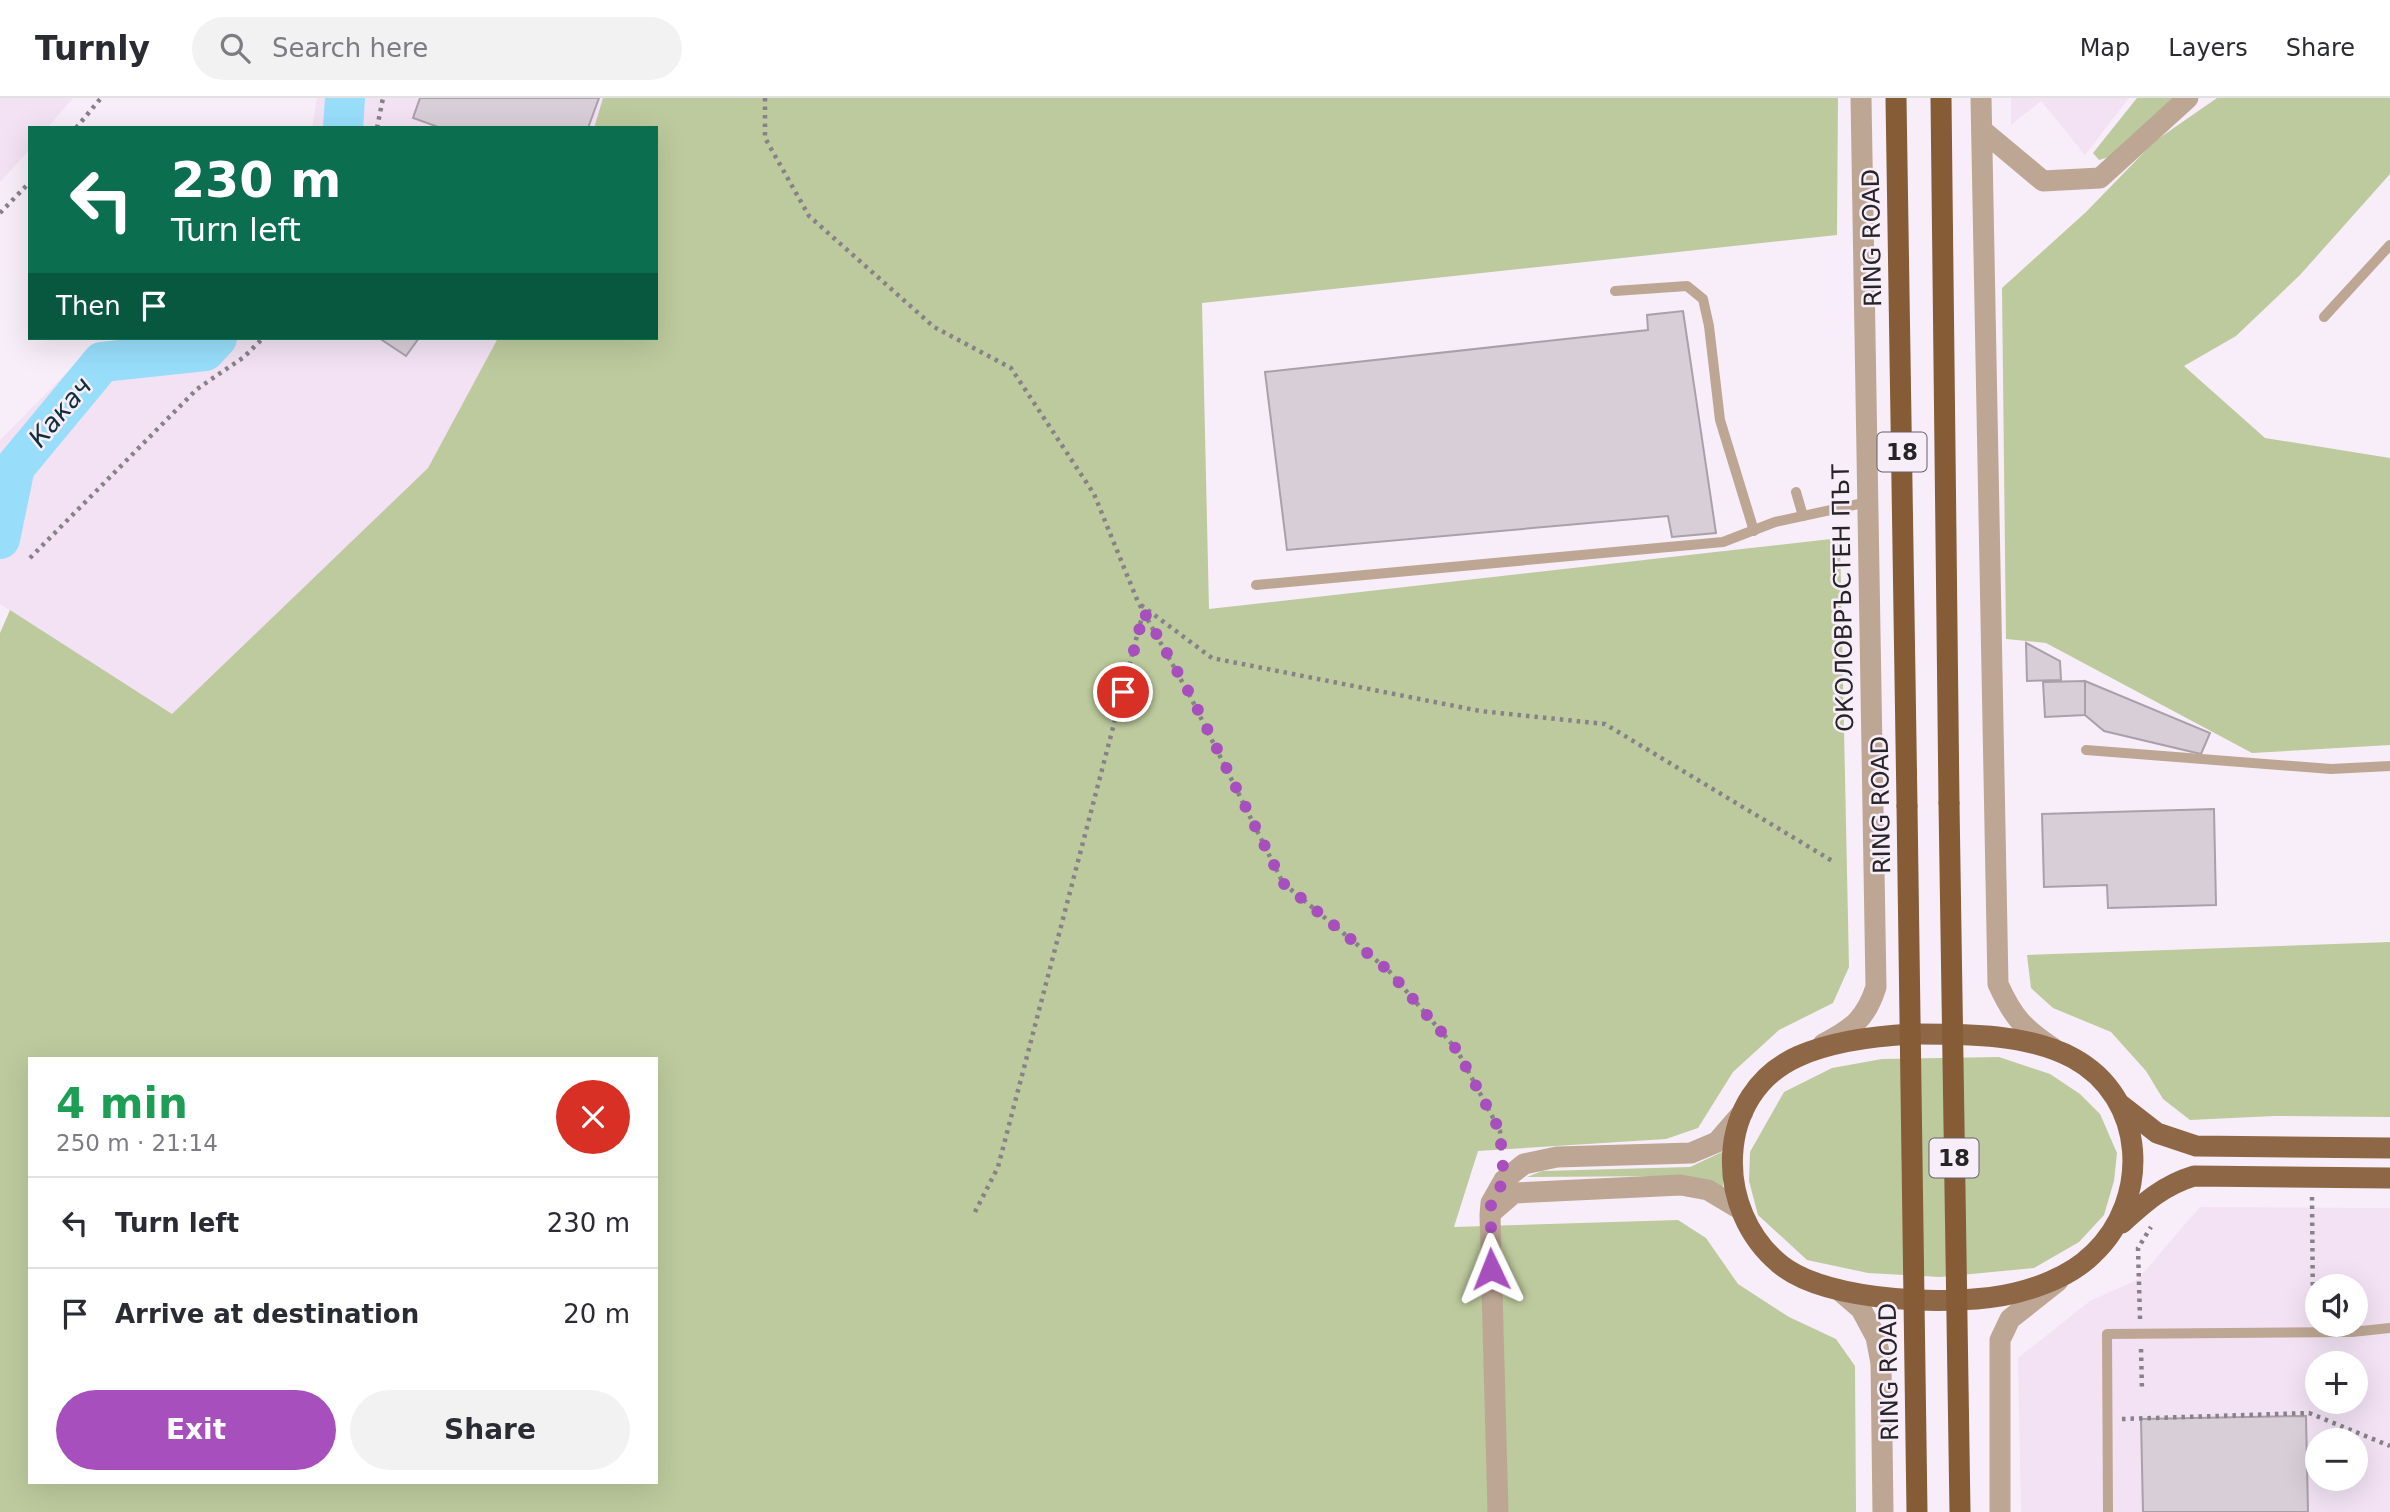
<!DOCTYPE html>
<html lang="en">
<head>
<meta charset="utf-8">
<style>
  body { margin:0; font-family:"DejaVu Sans",sans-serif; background:#f2f2f3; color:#2b2b33; height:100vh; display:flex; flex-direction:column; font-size:26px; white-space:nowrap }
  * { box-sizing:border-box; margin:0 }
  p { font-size:23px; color:#7c7c81 }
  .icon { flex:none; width:38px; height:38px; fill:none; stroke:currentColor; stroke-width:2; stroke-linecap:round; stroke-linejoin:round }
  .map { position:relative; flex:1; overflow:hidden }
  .drawer { position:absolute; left:28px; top:959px; width:630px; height:427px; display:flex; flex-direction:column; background:#fff; border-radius:0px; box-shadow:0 7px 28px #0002 }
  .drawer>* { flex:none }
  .top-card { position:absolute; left:28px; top:28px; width:630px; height:214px; border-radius:0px; box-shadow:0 7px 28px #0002; background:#0b6e4f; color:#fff; overflow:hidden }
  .tools { position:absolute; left:2305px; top:1176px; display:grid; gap:14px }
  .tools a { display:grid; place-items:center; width:63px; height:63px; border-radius:50%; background:#fff; box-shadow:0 7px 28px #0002; font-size:35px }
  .pin { position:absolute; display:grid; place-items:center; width:60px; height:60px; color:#fff; margin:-30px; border:4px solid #fff; border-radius:50%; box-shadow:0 2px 7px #0007 }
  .me { position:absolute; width:77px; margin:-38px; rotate:358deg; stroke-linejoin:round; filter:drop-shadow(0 0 5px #0008) }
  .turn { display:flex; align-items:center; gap:24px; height:147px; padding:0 28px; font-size:32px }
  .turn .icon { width:91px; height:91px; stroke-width:2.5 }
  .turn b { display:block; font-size:49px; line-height:60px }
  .then { display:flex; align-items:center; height:66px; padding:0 28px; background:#0003; gap:14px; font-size:26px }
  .round { display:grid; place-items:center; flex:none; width:74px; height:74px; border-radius:37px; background:#f2f2f3 }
  .head { display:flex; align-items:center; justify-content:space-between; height:119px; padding:0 28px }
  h1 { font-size:42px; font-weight:700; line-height:52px; color:#1e9e55 }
  .cta { display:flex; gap:14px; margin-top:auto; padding:14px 28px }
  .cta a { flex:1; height:80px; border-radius:42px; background:#a750bd; color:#fff; font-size:28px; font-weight:700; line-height:80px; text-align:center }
  .cta a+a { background:#f2f2f3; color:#2b2b33 }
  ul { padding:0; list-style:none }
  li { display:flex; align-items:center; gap:21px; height:91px; padding:0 28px; border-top:2px solid #e1e1e2 }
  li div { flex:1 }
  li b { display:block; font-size:26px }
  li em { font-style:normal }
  header { display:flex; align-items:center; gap:42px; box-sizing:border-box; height:98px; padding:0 35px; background:#fff; border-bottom:2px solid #e1e1e2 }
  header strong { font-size:33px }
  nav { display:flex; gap:38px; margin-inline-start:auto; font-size:24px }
  .search { width:490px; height:63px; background:#f2f2f3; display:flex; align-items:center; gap:18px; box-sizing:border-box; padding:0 24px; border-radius:38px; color:#7c7c81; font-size:26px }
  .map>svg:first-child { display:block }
</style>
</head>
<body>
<header>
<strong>Turnly</strong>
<div class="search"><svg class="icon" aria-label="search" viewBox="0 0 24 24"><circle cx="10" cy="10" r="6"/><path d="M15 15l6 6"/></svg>Search here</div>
<nav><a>Map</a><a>Layers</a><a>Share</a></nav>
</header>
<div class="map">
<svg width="2390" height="1414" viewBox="0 0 2390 1414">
  <rect width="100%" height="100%" fill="#f8eef9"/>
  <g fill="#f2e2f4" fill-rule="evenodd">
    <polygon points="0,0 73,0 47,30 30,30 30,51 0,84"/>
    <polygon points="317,0 603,0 594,30 312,30"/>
    <polygon points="2011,0 2129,0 2085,57 2041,3 2011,27"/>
    <polygon points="121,240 498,240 428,370 172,617 0,506 0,342 90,251"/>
    <path d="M2200 1109 2390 1110V1414H2021L2018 1260 2090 1203 2137 1182ZM2317 1188H2356V1227H2317ZM2317 1265H2356V1304H2317ZM2317 1342H2356V1381H2317Z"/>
  </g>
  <g fill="#bdca9d" fill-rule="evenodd">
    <path d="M603 0H1838L1837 137 1202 205 1209 511 1840 440 1849 869 1833 905 1779 932 1733 974 1698 1030 1666 1041 1478 1053 1454 1129 1678 1122 1706 1140 1738 1186 1789 1219 1836 1241 1855 1268 1856 1414H0V535L10 512 172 616 428 370 498 240H656V30H594ZM30 961H656V1384H30Z"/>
    <polygon points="2137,0 2174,0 2109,59 2099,62 2093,55"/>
    <polygon points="2217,0 2390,0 2390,76 2300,177 2236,238 2184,268 2265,340 2390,360 2390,647 2252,655 2046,545 2006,541 2002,190 2086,114 2155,43"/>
    <polygon points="2390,844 2390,1019 2274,1018 2190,1022 2163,1001 2146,973 2111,934 2053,910 2031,890 2027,857"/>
    <polygon points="1999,959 2050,976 2080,996 2100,1016 2117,1055 2114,1083 2104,1117 2079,1144 2034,1170 1940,1179 1868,1175 1807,1162 1758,1117 1749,1083 1750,1054 1784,994 1832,970 1882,961"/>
    <polygon points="1724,1053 1723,1092 1681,1078 1527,1079 1542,1073 1690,1069"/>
  </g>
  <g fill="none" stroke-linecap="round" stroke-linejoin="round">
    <g stroke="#98defb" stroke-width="40">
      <polyline points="343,30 345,0"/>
      <polyline points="0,441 15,369 102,264 205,253 217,240"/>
    </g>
  </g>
  <g fill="#d8ced8" stroke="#a9a0a9" stroke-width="2">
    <polygon points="420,0 599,0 588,30 441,30 413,20"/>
    <polygon points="1683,213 1716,435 1672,439 1668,418 1287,452 1265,274 1648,232 1647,217"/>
    <polygon points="379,240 419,240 406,258"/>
    <polygon points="2026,545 2060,563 2061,582 2027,583"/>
    <polygon points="2085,583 2210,635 2201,656 2104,633 2085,617"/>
    <polygon points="2085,583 2085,617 2045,619 2043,584"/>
    <polygon points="2214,711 2216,807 2108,810 2107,787 2044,789 2042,716"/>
    <polygon points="2306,1318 2308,1414 2143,1414 2141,1321"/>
  </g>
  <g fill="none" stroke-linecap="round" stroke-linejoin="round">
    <g stroke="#878188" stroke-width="4.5" stroke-dasharray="3.5 5" stroke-linecap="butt">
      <polyline points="765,0 765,40 809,118 934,229 1011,270 1094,396 1138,504 1190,598 1283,785 1389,873 1457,952 1500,1033 1502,1057"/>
      <polyline points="76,30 101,0"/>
      <polyline points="377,30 383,0"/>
      <polyline points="0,115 30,84"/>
      <polyline points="30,460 197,291 244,259 263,240"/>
      <polyline points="1141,507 1212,560 1480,613 1605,626 1834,764"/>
      <polyline points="2312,1099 2313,1219"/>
      <polyline points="975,1114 998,1069 1143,515"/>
      <polyline points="2140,1221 2138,1150 2151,1129"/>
      <polyline points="2141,1251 2142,1292"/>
      <polyline points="2122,1321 2309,1315 2390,1348"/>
    </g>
    <g stroke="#bda794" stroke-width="10">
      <polyline points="1615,193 1687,188 1703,201 1709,228 1720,322 1754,433"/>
      <polyline points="2324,219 2390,147"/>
      <polyline points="1796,394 1803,418"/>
      <polyline points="1256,487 1723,444 1775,424 1868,404"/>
      <polyline points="2086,652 2331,671 2390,668"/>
      <polyline points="2108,1414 2107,1236 2352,1234 2390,1230"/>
    </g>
    <g stroke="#bda794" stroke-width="21">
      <path d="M1981 0 1998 886C2013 919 2023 930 2053 950"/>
      <polyline points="1982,32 2043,83 2100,80 2188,0"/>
      <path d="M1823 946C1852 931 1866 921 1876 889L1861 0"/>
      <polyline points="1493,1113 1514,1095 1681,1087 1708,1092 1738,1110"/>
      <polyline points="1839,1192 1861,1211 1876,1239 1881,1265 1883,1414"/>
      <polyline points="1498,1414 1490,1117 1491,1105 1504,1082 1524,1066 1557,1059 1691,1055 1717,1044 1743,1014"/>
      <polyline points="2000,1414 2000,1242 2010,1221 2058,1183"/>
    </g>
    <g stroke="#8e6846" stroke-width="21">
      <path d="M1912 936C1964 936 2026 935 2073 960 2147 1000 2151 1101 2093 1156 2073 1176 2043 1188 2015 1195 1958 1209 1829 1205 1781 1167 1713 1113 1714 995 1799 958 1833 943 1875 938 1912 936Z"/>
      <polyline points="2121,1007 2157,1035 2196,1048 2390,1050"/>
      <path d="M2122 1125C2145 1104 2164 1087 2194 1078L2390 1080"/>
    </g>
    <g stroke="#865c37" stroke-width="21">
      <polyline points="1896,0 1907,708"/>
      <polyline points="1941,0 1949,705"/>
    </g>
    <g stroke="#865c37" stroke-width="21">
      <polyline points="1949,705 1960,1414"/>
      <polyline points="1907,708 1917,1414"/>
    </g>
  </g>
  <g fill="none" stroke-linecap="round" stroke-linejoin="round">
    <polyline stroke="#a750bd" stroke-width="12" stroke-dasharray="0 21.6" points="1123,594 1144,514 1191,598 1283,785 1389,873 1457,952 1500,1033 1504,1082 1491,1105 1491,1171"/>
  </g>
  <g text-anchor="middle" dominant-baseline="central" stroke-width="5" stroke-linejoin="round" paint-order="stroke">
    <g fill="#f8eef9" stroke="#666167" stroke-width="2">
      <rect x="1877.5" y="334.5" width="49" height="39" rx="5"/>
      <rect x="1929.5" y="1040.5" width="49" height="39" rx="5"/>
    </g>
    <g font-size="23" font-weight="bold" fill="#272428">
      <text x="1902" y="354">18</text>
      <text x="1954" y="1060">18</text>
    </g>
    <g font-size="24" fill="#272428" stroke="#f8eef9">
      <text transform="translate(1872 140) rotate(-91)">RING ROAD</text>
      <text transform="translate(1843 500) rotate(-91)">ОКОЛОВРЪСТЕН ПЪТ</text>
      <text transform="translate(1881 707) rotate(-91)">RING ROAD</text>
      <text transform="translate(1889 1274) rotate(-91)">RING ROAD</text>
    </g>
    <g font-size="26" font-style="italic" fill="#0e303d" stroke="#f8eef9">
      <text transform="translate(60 314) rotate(-50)">Какач</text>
    </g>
  </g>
</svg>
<div class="tools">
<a><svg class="icon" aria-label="sound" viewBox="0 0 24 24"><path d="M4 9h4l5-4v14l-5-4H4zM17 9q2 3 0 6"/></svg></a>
<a>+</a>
<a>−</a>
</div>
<div class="pin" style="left:1123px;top:594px;background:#d93025"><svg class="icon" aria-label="arrive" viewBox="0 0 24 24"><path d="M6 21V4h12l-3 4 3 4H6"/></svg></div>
<svg class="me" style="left:1491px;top:1171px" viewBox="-20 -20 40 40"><path d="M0-17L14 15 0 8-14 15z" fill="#a750bd" stroke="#fff" stroke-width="4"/></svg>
<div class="top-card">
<div class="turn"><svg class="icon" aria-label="left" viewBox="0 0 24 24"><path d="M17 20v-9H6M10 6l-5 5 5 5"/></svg><div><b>230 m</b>Turn left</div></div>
<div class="then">Then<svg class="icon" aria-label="arrive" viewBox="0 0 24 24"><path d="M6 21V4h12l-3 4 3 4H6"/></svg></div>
</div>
<section class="drawer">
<div class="head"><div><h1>4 min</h1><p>250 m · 21:14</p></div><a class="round" style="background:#d93025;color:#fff"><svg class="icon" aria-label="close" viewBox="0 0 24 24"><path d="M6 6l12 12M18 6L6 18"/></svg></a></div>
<ul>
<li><svg class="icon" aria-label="left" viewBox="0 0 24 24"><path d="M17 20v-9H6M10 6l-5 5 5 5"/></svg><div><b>Turn left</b></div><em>230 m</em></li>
<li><svg class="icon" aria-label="arrive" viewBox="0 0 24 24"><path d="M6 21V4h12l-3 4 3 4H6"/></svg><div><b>Arrive at destination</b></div><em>20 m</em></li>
</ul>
<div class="cta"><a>Exit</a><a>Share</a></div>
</section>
</div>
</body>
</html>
